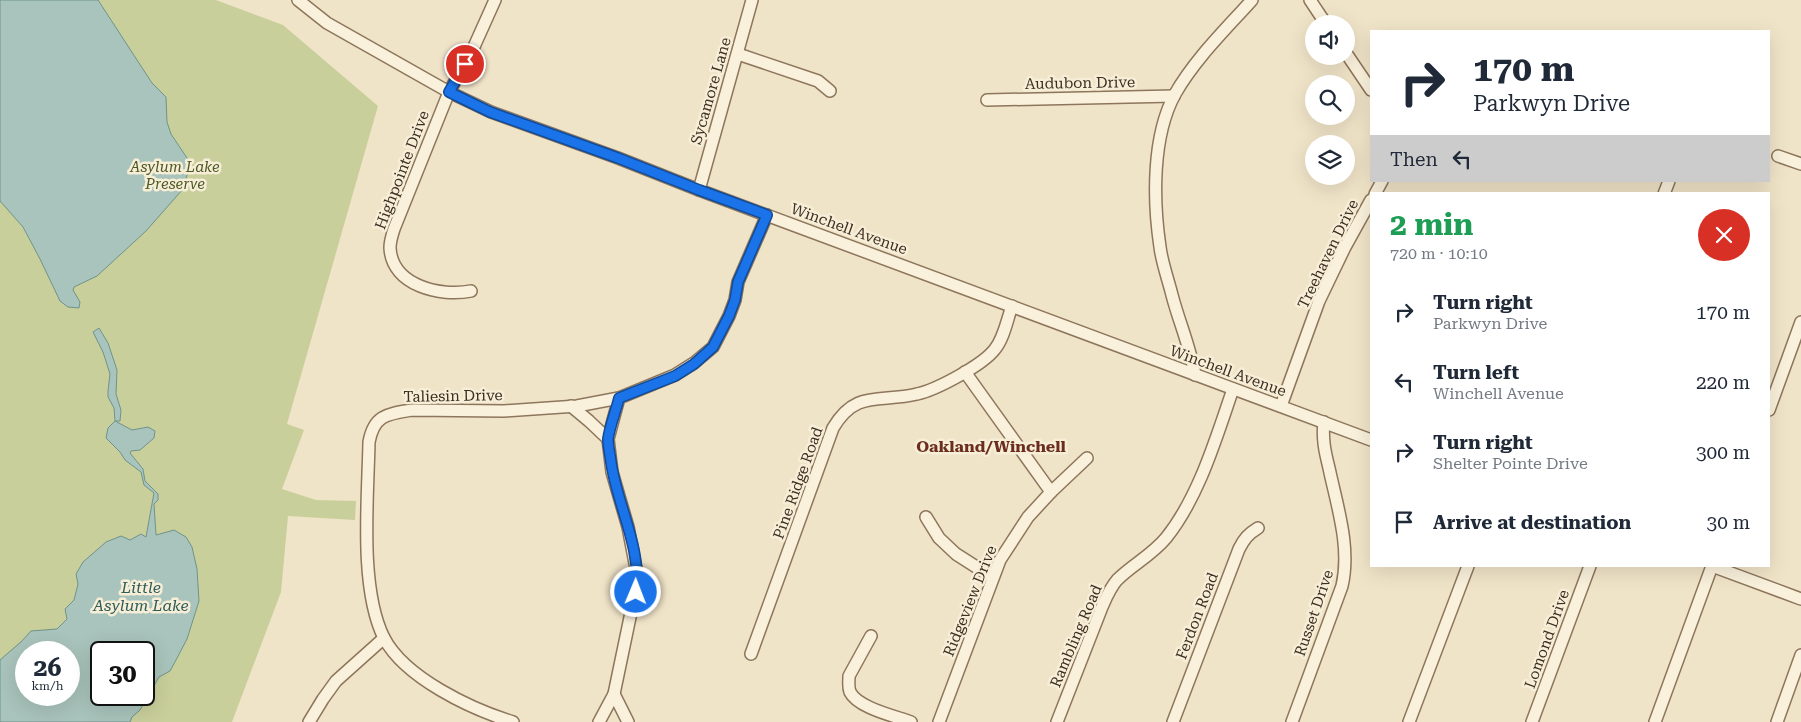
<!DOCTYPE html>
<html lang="en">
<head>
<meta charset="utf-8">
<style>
  body { margin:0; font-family:"Roboto Serif",serif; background:#f2f2f3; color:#1f2937; height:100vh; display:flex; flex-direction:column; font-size:19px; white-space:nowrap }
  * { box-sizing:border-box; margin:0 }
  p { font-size:16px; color:#747a83 }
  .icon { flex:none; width:28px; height:28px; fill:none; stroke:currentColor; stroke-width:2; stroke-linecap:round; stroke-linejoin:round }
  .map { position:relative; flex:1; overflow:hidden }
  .sheet { position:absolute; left:1370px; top:192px; width:400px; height:375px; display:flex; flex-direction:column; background:#fff; border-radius:0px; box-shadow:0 5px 20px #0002 }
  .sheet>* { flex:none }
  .hud { position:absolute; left:1370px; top:30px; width:400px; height:152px; border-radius:0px; box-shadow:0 5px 20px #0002; background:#fff; color:#1f2937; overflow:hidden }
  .tools { position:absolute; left:1305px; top:15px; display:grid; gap:10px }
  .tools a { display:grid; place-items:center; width:50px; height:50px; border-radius:50%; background:#fff; box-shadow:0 5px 20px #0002; font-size:25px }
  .speed { position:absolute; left:15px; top:641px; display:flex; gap:10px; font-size:25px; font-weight:700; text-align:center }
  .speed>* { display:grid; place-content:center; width:65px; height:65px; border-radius:50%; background:#fff; box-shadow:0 5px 20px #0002; line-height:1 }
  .speed small { font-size:12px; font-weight:400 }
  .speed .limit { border:2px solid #111; border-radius:8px; background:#fff; color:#111 }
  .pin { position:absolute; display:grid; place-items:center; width:42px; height:42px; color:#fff; margin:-21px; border:2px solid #fff; border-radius:50%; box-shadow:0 1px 5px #0007 }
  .me { position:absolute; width:55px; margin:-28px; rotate:1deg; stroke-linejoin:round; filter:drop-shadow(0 0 4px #0008) }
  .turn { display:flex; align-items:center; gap:18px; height:105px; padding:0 20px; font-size:22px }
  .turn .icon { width:65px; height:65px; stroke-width:2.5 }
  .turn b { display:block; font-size:35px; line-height:42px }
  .then { display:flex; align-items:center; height:48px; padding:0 20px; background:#0003; gap:10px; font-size:19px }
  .round { display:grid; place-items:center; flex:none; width:52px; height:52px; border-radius:26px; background:#f2f2f3 }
  .head { display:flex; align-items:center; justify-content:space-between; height:85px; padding:0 20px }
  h1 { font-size:30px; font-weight:700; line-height:38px; color:#1e9e55 }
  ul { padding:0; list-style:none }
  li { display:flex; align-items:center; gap:15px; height:70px; padding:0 20px }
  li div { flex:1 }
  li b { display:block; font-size:19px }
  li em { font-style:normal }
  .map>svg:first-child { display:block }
</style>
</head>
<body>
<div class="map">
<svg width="1801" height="722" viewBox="0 0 1801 722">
  <rect width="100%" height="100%" fill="#f0e4c8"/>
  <path fill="#c9cf9b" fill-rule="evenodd" d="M0 0H216L283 25 378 106 287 424 304 430 282 489 316 500 356 501 355 520 288 516 281 592 232 722H0ZM26 652H69V695H26ZM101 652H144V695H101Z"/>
  <g fill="#a9c4bc" stroke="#6f938a" fill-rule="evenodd">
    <polygon points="0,0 98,0 152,83 166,97 167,122 171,134 189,161 187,175 183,189 146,231 97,276 74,287 73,290 80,302 79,308 68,307 60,301 40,259 23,227 0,201"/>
    <polygon points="99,328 108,343 117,370 116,394 121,410 120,421 115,421 114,408 108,397 108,391 110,374 103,352 93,332"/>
    <path d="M115 421 132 430 148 427 155 431 154 438 140 450 131 451 130 453 143 469 145 481 158 494V500L154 504 156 535 174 530 186 537 192 547 197 569 199 601 187 639 176 660 170 671 159 677 140 710 132 717 130 722H0V660L22 641 31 631 57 629 67 619 65 609 74 600 78 584 76 574 83 562 106 542 121 536 130 540 141 534 146 537 154 493 144 485 141 472 125 460 120 452 106 438 108 428ZM26 652H69V695H26ZM101 652H144V695H101Z"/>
  </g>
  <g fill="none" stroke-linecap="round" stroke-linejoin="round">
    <defs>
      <g id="minor">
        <polyline points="298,0 327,23 449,92 491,112 618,158 699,190 1371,440"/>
        <polyline points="1310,0 1326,24"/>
        <polyline points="1346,53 1371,90"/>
        <polyline points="738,54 818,81 830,91"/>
        <polyline points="987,100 1174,96"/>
        <polyline points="1778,156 1801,164"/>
        <polyline points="699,190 752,0"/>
        <polyline points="1375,194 1382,181"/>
        <polyline points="1664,194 1669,181"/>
        <path d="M471 291C441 297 392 286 390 248 390 241 392 235 394 229L449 92 473 49 495 0"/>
        <polyline points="965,372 1051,492"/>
        <path d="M1195 375C1190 346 1179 322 1172 295 1168 279 1162 263 1160 247 1153 200 1152 136 1175 94 1195 59 1225 30 1252 0"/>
        <polyline points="619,398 608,439 612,472 628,527 638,579 614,694 628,722"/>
        <polyline points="571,406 589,421 608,439"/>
        <polyline points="1281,406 1319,301 1345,247 1371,200"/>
        <polyline points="1769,410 1801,322"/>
        <polyline points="926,517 939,538 956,554 992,577"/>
        <polyline points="1712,566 1801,599"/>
        <path d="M871 636 849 676C849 682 848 687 850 692 858 708 895 716 911 722"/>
        <path d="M751 654 833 428C856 389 880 403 917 394 936 390 983 365 995 349 1004 338 1007 320 1012 306"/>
        <polyline points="309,722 323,699 336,681 384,638"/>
        <path d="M513 722C471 709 405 678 384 638 359 588 368 498 369 442 374 415 387 414 412 410L504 411 577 406 619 398 675 375 694 363 713 347 729 316 735 300 738 282 767 215"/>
        <polyline points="599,722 614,694"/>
        <polyline points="939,722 1000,560 1028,517 1051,492 1087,458"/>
        <path d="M1057 722 1102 607C1106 598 1110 588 1117 580 1132 565 1152 555 1166 538 1199 497 1216 438 1233 389"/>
        <path d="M1173 722 1239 549C1244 539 1248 534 1258 528"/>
        <path d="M1292 722 1342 586C1351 547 1337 506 1329 468 1325 452 1322 439 1324 422"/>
        <polyline points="1409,722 1468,566"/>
        <polyline points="1532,722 1590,566"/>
        <polyline points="1655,722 1712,566"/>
        <polyline points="1777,722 1801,655"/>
      </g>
    </defs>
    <use href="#minor" stroke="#8d765c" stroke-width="14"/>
    <use href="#minor" stroke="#faf1dc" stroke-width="11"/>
  </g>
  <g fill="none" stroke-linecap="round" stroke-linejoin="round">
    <defs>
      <path id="route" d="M465 64 449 92 490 112 618 158 699 190 767 215 738 282 735 300 729 316 713 347 694 364 675 376 619 398C616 411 610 425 608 439 608 446 610 454 611 462 617 505 642 548 636 592"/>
    </defs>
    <use href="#route" stroke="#114b97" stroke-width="12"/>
    <use href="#route" stroke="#1a73e8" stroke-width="9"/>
  </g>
  <g text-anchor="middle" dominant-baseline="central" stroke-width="5" stroke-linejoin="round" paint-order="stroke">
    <g font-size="15" fill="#3d2e20" stroke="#f7eed8">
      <text transform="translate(1080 83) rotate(-1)">Audubon Drive</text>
      <text transform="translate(711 91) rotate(-74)">Sycamore Lane</text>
      <text transform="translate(402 170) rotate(-69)">Highpointe Drive</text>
      <text transform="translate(849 229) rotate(20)">Winchell Avenue</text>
      <text transform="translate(1328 254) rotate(-64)">Treehaven Drive</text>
      <text transform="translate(1228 371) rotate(20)">Winchell Avenue</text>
      <text transform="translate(453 396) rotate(-1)">Taliesin Drive</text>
      <text transform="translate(798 483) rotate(-70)">Pine Ridge Road</text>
      <text transform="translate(970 601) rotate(-68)">Ridgeview Drive</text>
      <text transform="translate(1314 613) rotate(-71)">Russet Drive</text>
      <text transform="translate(1197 616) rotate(-69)">Ferdon Road</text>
      <text transform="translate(1076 636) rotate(-67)">Rambling Road</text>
      <text transform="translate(1547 639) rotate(-70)">Lomond Drive</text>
    </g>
    <g font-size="15" font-style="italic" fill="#4d5a26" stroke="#f7eed8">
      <text x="175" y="167">Asylum Lake<tspan x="175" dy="17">Preserve</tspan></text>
    </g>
    <g font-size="16" font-weight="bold" fill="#6b2e1e" stroke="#f7eed8">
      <text x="991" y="446">Oakland/Winchell</text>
    </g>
    <g font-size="16" font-style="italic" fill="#2f5d5a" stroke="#f7eed8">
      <text x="141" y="587">Little<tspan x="141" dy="18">Asylum Lake</tspan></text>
    </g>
  </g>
</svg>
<div class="tools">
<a><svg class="icon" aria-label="sound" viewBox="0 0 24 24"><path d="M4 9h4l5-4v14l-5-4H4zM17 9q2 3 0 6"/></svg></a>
<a><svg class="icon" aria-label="search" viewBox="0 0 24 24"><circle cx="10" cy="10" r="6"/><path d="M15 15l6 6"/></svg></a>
<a><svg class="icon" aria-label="layers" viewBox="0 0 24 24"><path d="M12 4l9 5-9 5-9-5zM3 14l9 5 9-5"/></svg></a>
</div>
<div class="speed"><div>26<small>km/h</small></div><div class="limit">30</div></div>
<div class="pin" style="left:465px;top:64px;background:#d93025"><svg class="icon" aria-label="arrive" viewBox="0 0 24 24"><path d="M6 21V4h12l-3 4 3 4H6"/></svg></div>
<svg class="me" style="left:636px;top:592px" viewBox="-20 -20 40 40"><circle r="17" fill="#1a73e8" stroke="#fff" stroke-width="3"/><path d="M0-11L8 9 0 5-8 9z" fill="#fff"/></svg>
<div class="hud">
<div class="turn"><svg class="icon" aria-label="right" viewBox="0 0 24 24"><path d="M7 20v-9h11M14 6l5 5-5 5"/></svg><div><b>170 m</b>Parkwyn Drive</div></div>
<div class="then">Then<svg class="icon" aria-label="left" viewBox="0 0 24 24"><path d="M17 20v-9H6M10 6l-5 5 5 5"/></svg></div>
</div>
<section class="sheet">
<div class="head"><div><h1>2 min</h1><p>720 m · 10:10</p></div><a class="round" style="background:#d93025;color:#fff"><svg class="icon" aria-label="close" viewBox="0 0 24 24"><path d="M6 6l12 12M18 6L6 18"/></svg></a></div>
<ul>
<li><svg class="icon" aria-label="right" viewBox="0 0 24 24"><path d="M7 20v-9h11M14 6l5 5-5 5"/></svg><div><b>Turn right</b><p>Parkwyn Drive</p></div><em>170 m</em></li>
<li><svg class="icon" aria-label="left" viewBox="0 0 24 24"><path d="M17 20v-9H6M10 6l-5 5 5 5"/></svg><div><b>Turn left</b><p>Winchell Avenue</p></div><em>220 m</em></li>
<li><svg class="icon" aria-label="right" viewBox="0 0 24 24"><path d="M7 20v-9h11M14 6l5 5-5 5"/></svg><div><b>Turn right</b><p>Shelter Pointe Drive</p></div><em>300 m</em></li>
<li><svg class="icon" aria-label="arrive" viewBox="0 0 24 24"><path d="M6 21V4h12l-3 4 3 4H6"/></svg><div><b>Arrive at destination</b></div><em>30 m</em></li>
</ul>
</section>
</div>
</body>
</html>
